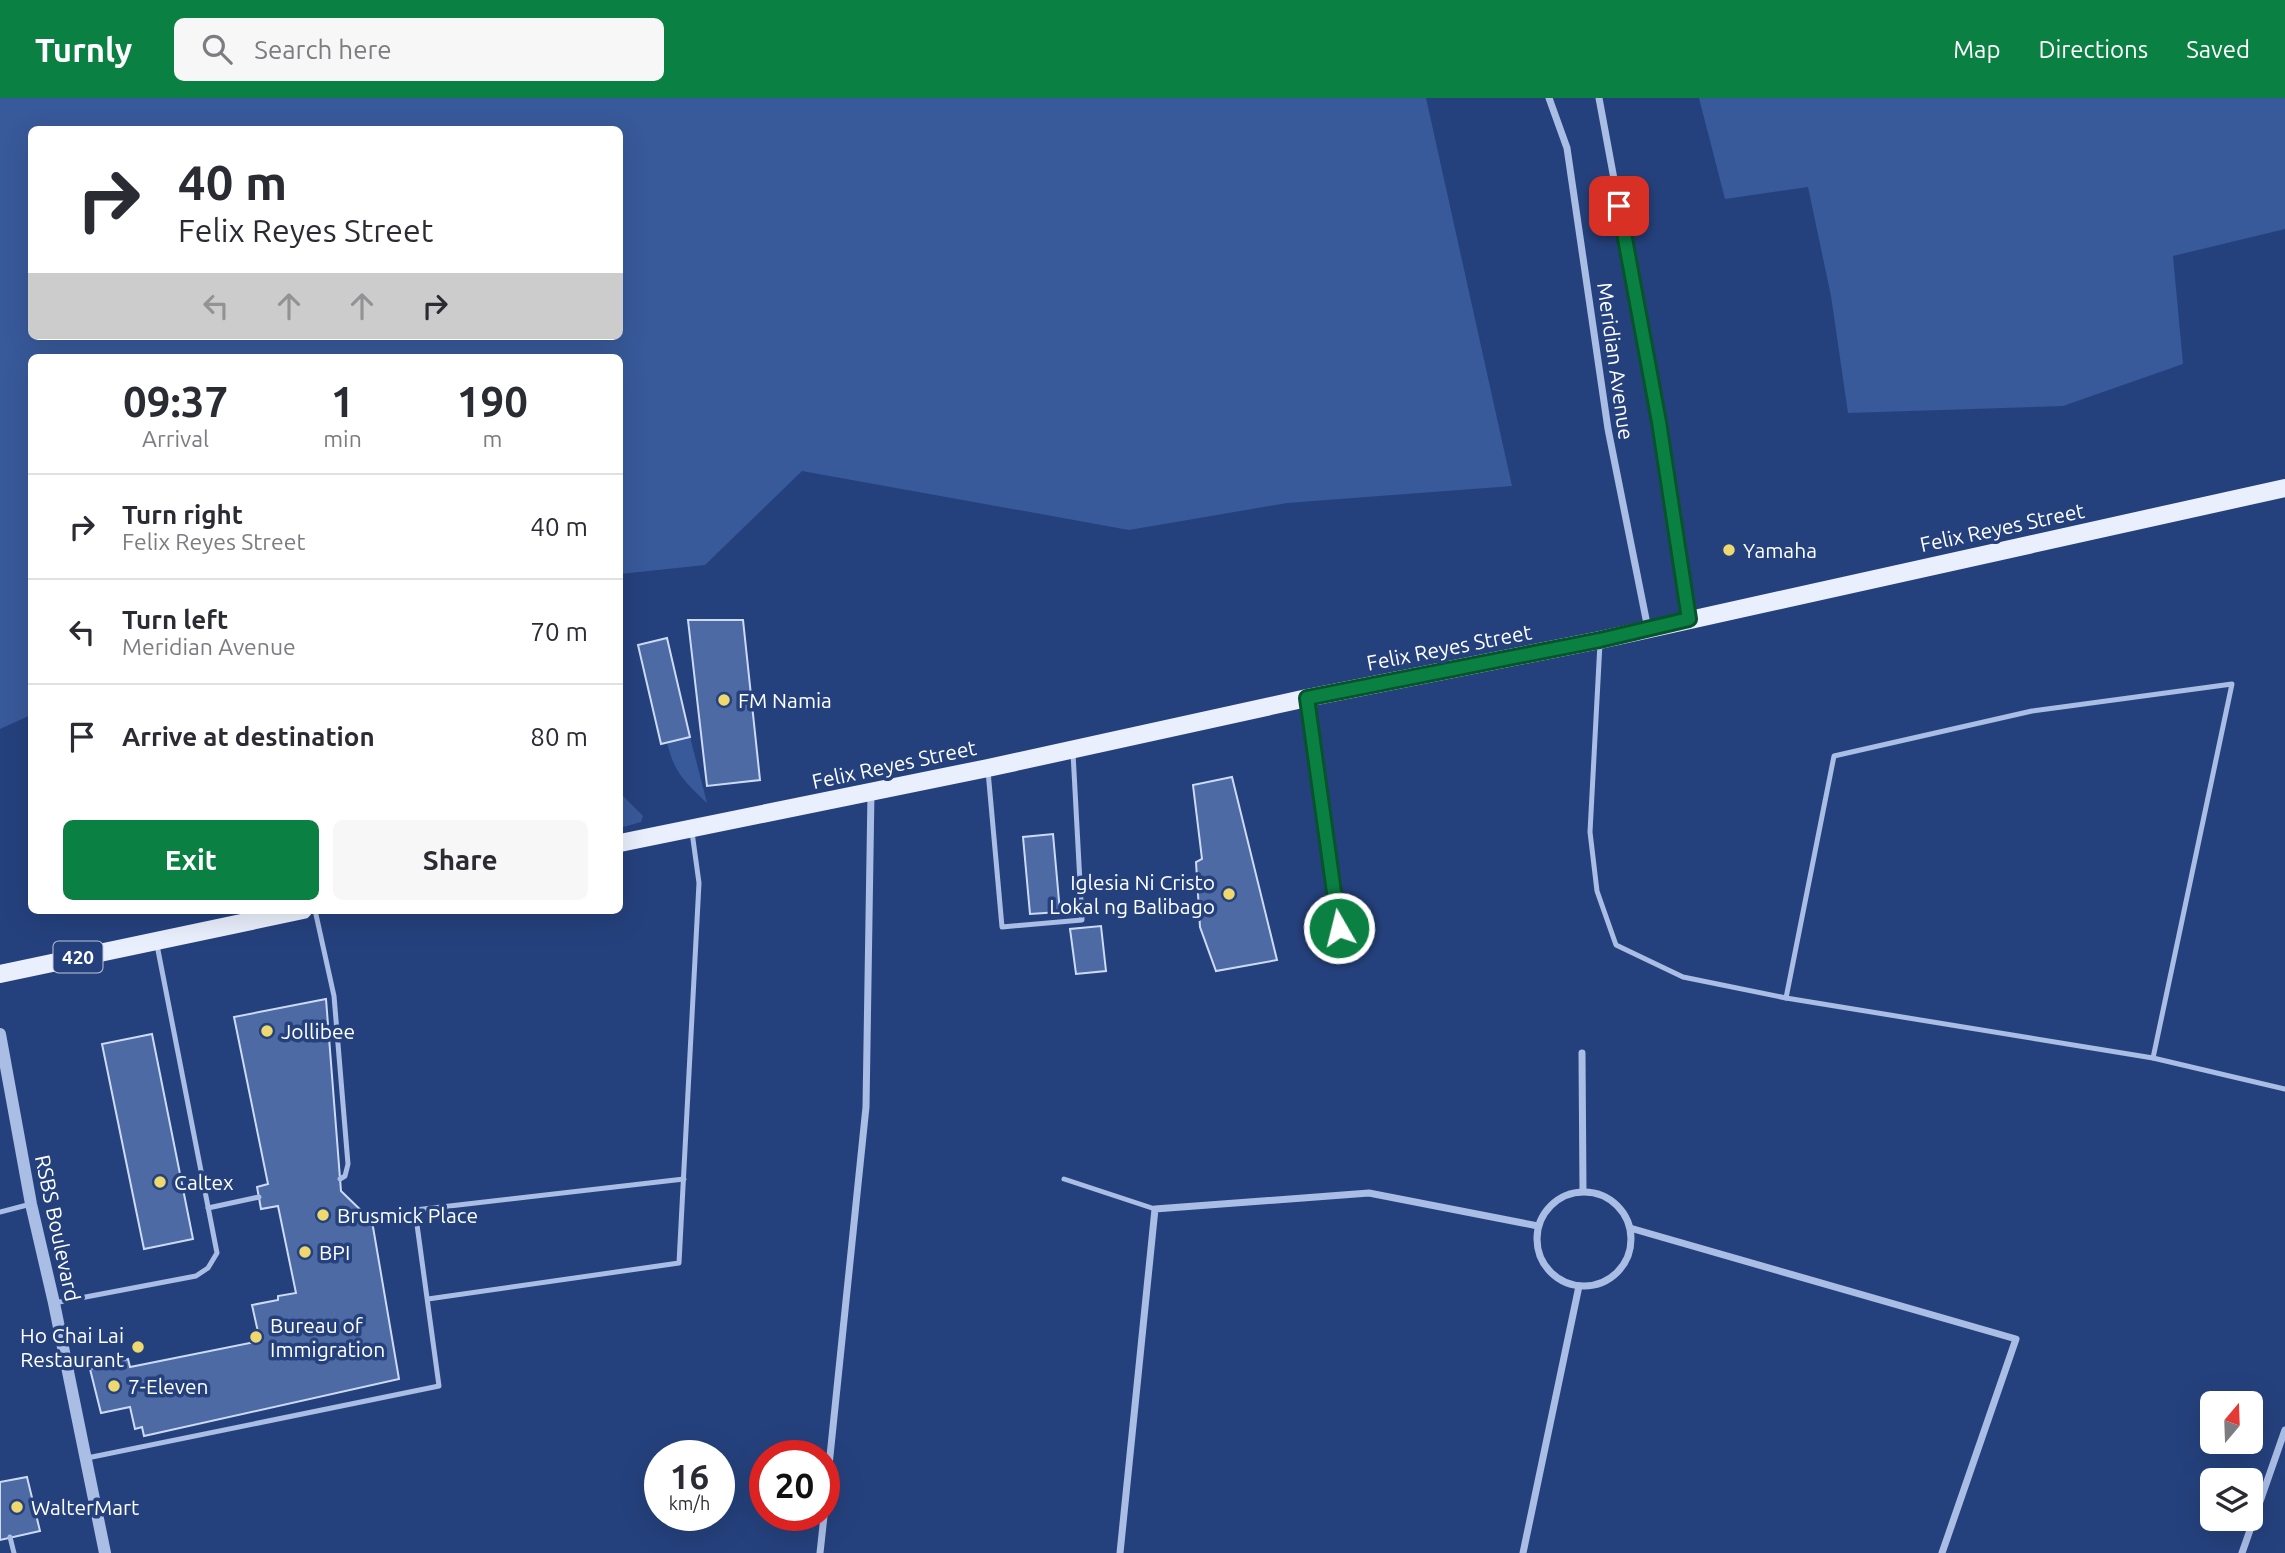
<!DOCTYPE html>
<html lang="en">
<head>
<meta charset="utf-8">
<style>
  body { margin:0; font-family:Ubuntu,sans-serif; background:#f7f7f7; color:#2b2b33; height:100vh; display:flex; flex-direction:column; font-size:26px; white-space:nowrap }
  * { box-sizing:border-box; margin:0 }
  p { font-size:23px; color:#7c7c81 }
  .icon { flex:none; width:38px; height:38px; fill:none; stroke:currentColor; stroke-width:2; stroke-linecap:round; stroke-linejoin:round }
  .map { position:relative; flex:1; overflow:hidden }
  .side { position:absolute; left:28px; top:256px; width:595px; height:560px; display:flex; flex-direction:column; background:#fff; border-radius:10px; box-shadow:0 7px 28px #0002 }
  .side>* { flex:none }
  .guide { position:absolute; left:28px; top:28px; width:595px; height:214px; border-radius:10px; box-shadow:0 7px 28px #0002; background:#fff; color:#2b2b33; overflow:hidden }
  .needle { width:46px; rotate:19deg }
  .fabs { position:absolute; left:2200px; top:1293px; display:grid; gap:14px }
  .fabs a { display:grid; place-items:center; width:63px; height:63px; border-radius:10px; background:#fff; box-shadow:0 7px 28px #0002; font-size:35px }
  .speed { position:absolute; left:644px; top:1342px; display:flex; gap:14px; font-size:35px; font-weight:700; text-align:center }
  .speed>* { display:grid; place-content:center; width:91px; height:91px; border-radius:50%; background:#fff; box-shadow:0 7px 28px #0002; line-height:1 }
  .speed small { font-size:18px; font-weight:400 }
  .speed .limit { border:10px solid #d22; background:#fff; color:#111 }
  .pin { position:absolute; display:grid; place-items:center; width:60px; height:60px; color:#fff; margin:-30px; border-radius:14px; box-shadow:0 4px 10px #0006 }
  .me { position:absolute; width:77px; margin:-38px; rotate:352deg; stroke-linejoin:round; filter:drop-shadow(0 0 5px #0008) }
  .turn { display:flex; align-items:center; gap:24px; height:147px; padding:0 35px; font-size:32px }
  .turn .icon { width:91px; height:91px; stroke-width:2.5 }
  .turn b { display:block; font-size:49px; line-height:60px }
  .lanes { display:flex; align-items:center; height:66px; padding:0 35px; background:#0003; justify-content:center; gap:35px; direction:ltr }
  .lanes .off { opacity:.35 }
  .eta { display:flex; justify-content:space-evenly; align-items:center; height:119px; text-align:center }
  .eta b { font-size:42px; font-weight:700; line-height:49px }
  .button { display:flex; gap:14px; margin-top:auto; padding:14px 35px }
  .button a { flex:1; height:80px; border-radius:10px; background:#0b8043; color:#fff; font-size:28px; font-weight:700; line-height:80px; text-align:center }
  .button a+a { background:#f7f7f7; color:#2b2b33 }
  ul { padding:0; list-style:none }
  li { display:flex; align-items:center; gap:21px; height:105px; padding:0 35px; border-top:2px solid #e1e1e2 }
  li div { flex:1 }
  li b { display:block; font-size:26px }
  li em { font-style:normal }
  header { display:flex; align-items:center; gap:42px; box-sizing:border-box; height:98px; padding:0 35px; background:#0b8043; color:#fff }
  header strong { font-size:33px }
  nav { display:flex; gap:38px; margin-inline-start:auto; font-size:24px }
  .search { width:490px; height:63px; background:#f7f7f7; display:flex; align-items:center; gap:18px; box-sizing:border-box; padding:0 24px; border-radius:10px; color:#7c7c81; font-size:26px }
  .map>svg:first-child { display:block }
</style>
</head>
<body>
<header>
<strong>Turnly</strong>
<div class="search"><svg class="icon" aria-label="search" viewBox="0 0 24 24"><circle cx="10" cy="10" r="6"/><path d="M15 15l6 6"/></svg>Search here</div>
<nav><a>Map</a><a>Directions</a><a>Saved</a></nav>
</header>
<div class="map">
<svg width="2285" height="1455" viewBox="0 0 2285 1455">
  <rect width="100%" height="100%" fill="#25417d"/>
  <g fill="#38599a" fill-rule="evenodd">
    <path d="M0 0H1426L1512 388 1287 405 1129 432 802 373 705 467 620 476V259H32L31 617 0 631ZM32 32H620V238H32Z"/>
    <polygon points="1699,0 2285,0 2285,131 2173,158 2183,266 2063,308 1848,315 1831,198 1808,89 1725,101"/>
    <path d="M690 639 707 705C685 684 674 675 667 644Z"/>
    <polygon points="620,695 643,718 641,724 620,730"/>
  </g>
  <g fill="#4d6aa5" stroke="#ccdaf4" stroke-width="2">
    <polygon points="688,522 743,522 760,682 707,688"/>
    <polygon points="667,540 690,639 661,646 638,547"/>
    <polygon points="1232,679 1277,862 1216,873 1200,829 1196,764 1202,761 1193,687"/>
    <polygon points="1053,736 1060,814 1030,816 1023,739"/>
    <polygon points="1101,828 1106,873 1076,876 1070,831"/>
    <polygon points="326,901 341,1093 372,1123 399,1281 144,1338 142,1329 135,1331 130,1309 101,1315 90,1271 128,1261 130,1269 260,1243 252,1207 278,1202 278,1198 296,1195 278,1108 261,1111 257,1089 268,1086 234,919"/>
    <polygon points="152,936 193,1141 144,1151 102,946"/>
    <polygon points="27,1379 40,1433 0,1442 0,1384"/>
  </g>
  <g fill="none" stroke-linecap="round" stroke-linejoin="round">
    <g stroke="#a9bde5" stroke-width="5">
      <polyline points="1600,545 1590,734 1597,793 1616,847 1683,879 1786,900 2153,960 2285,991"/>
      <polyline points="1307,603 1339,829"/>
      <polyline points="988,673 1002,829 1082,822 1073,655"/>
      <polyline points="315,812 334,898 348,1066 345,1078 340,1081"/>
      <polyline points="1786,900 1834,658 2032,613 2232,586 2153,960"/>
      <polyline points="1064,1081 1155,1111"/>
      <polyline points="208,1110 259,1099"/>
      <polyline points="0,1114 31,1106"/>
      <polyline points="428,1201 679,1165 699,785 692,734"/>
      <polyline points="54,1205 196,1178 208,1170 217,1155 157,847"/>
      <polyline points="87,1360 439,1288 415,1112 684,1081"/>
      <polyline points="10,1439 14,1455"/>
    </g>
    <g stroke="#a9bde5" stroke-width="7">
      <polyline points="1549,0 1567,50 1608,331 1648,531"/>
      <polyline points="1599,0 1659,324 1688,520"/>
      <polyline points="1582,955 1583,1093"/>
      <circle cx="1584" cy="1141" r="47"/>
      <polyline points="1630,1130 2016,1241 1942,1455"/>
      <polyline points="824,1416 866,1009 871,694"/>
      <polyline points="820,1455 824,1418"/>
      <polyline points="1120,1455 1155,1111 1369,1095 1538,1128"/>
      <polyline points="1523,1455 1579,1188"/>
      <polyline points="2242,1455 2285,1332"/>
    </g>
    <polyline stroke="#a9bde5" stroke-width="12" points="0,936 31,1106 54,1205 105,1455"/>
    <g stroke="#eaeffd" stroke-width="18">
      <polyline points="620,745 988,670 1307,600 1600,542 2285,390"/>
      <polyline points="0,876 303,812"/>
    </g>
  </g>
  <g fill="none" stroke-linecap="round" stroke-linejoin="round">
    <defs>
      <polyline id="route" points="1339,830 1307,600 1600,542 1689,521 1659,324 1619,108"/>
    </defs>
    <use href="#route" stroke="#07532c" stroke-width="18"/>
    <use href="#route" stroke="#0b8043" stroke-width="12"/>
  </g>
  <g fill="#efd86e" stroke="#25417d" stroke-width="2.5">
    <circle cx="1729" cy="452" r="7"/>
    <circle cx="724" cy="602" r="7"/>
    <circle cx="1229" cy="796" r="7"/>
    <circle cx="267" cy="933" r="7"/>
    <circle cx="160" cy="1084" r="7"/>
    <circle cx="323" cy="1117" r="7"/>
    <circle cx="305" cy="1154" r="7"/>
    <circle cx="256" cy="1239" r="7"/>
    <circle cx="138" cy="1249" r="7"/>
    <circle cx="114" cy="1288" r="7"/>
    <circle cx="17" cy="1409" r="7"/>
  </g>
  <g text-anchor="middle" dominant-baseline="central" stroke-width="7" stroke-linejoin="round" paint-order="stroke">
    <rect fill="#25417d" stroke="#bec6d8" stroke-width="2" x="53.5" y="843.5" width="49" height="31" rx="5"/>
    <g font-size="19" font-weight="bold" fill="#fff">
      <text x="78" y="859">420</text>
    </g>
    <g font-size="21" fill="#fff" stroke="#25417d">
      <text transform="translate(1616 263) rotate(82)">Meridian Avenue</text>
      <text transform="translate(2002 429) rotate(-12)">Felix Reyes Street</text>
      <text transform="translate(1449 549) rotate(-11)">Felix Reyes Street</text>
      <text transform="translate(894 666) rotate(-12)">Felix Reyes Street</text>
      <text transform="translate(58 1130) rotate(78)">RSBS Boulevard</text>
    </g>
    <g font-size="21" fill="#fff" stroke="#25417d" text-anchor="start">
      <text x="1743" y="452">Yamaha</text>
      <text x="738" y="602">FM Namia</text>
      <text x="1215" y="784" text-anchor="end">Iglesia Ni Cristo<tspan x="1215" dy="24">Lokal ng Balibago</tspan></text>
      <text x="281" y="933">Jollibee</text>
      <text x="174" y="1084">Caltex</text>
      <text x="337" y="1117">Brusmick Place</text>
      <text x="319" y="1154">BPI</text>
      <text x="270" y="1227">Bureau of<tspan x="270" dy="24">Immigration</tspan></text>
      <text x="124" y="1237" text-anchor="end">Ho Chai Lai<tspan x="124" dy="24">Restaurant</tspan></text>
      <text x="128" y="1288">7-Eleven</text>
      <text x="31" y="1409">WalterMart</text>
    </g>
  </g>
</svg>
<div class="fabs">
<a><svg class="needle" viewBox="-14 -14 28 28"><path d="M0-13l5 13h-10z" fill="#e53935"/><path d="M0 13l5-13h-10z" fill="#7c7c81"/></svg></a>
<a><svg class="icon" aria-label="layers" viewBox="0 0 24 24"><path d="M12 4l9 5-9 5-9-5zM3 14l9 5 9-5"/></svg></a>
</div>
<div class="speed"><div>16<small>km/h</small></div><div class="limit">20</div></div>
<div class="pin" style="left:1619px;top:108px;background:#d93025"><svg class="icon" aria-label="arrive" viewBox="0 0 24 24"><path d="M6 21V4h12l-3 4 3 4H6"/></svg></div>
<svg class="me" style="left:1339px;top:830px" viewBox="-20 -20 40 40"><circle r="17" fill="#0b8043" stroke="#fff" stroke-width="3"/><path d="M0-11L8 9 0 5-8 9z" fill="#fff"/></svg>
<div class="guide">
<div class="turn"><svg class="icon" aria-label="right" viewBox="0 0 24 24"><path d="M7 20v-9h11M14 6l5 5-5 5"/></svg><div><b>40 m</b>Felix Reyes Street</div></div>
<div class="lanes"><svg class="icon off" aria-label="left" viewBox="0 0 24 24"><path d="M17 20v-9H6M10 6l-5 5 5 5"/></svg><svg class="icon off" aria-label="ahead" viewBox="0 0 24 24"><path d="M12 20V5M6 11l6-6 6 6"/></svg><svg class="icon off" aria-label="ahead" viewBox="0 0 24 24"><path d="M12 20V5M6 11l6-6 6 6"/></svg><svg class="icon" aria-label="right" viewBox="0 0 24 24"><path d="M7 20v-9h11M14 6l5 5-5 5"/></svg></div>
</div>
<section class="side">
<div class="eta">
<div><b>09:37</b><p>Arrival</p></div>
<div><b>1</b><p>min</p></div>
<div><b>190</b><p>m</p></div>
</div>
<ul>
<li><svg class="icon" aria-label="right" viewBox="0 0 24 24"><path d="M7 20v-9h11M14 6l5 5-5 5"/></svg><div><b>Turn right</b><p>Felix Reyes Street</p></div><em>40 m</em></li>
<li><svg class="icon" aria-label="left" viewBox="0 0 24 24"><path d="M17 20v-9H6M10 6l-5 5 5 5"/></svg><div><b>Turn left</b><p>Meridian Avenue</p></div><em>70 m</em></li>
<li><svg class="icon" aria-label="arrive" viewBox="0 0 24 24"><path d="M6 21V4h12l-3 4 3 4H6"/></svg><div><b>Arrive at destination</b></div><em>80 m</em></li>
</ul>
<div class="button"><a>Exit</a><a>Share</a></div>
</section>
</div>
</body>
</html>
